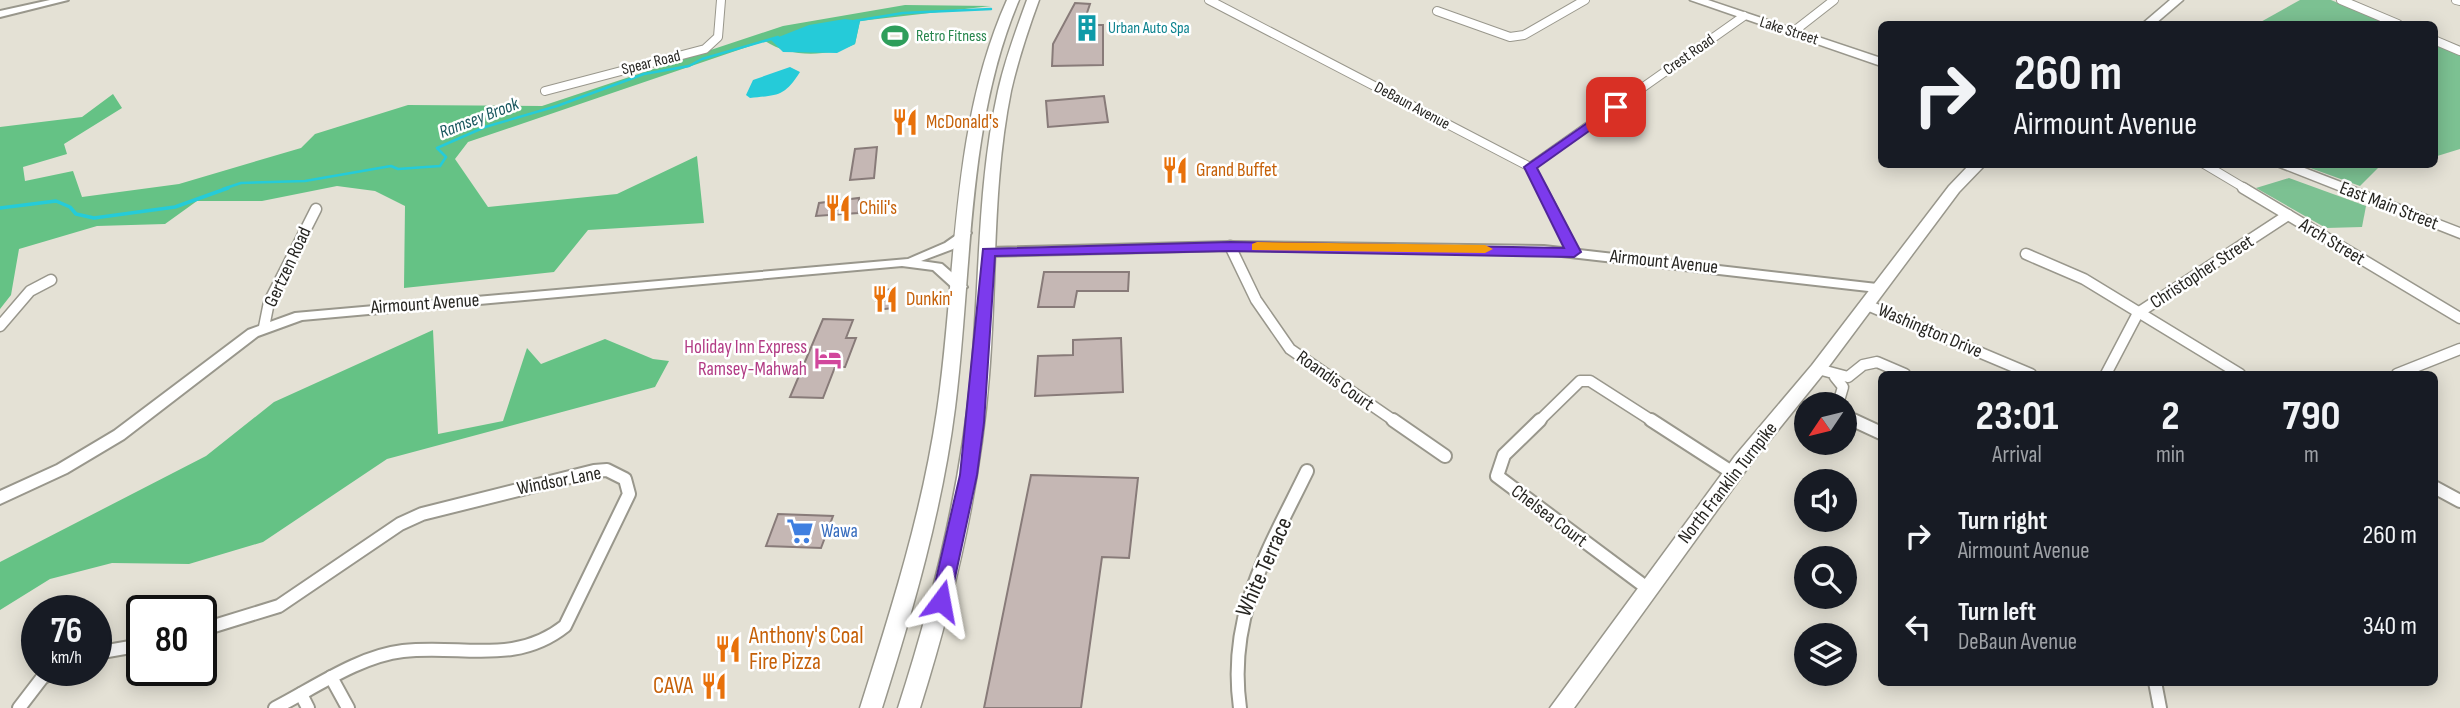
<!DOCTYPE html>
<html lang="en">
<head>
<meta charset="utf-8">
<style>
  body { margin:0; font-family:"Sofia Sans Condensed",sans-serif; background:#242831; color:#f1f3f6; height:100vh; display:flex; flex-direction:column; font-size:26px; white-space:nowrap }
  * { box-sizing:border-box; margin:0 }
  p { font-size:23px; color:#9ea1a6 }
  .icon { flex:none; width:38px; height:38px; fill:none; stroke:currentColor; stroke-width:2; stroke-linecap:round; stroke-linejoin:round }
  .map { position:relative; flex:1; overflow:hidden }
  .sheet { position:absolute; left:1878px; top:371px; width:560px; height:315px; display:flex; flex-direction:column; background:#171b24; border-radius:10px; box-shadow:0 4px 18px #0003 }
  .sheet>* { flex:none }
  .hud { position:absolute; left:1878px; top:21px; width:560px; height:147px; border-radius:10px; box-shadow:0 4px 18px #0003; background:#171b24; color:#f1f3f6; overflow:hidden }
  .needle { width:46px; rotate:235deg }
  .tools { position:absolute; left:1794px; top:392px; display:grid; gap:14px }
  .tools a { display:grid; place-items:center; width:63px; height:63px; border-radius:50%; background:#171b24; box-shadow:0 4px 18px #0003; font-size:35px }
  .speed { position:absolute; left:21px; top:595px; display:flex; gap:14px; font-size:35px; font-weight:700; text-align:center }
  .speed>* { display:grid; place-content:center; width:91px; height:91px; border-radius:50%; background:#171b24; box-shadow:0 4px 18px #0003; line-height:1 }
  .speed small { font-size:18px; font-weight:400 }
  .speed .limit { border:4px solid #111; border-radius:10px; background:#fff; color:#111 }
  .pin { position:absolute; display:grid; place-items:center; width:60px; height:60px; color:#fff; margin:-30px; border-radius:14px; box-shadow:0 4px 10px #0006 }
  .me { position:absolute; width:77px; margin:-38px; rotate:13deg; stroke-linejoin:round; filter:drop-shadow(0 0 5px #0008) }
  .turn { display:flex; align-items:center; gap:24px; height:147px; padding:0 21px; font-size:32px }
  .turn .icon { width:91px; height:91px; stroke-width:2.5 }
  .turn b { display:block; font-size:49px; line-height:60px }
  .eta { display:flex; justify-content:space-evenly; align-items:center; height:119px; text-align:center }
  .eta b { font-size:42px; font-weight:700; line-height:49px }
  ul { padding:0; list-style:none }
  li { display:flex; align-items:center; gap:21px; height:91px; padding:0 21px }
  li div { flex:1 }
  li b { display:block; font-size:26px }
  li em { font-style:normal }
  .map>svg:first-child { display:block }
</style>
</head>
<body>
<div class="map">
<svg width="2460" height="708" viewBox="0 0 2460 708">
  <rect width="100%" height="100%" fill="#e4e1d5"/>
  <g fill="#7cc192">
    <polygon points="2300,0 2331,0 2388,24 2257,24"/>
    <polygon points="2434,44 2460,55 2460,149 2434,157"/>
    <polygon points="2302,165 2381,165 2360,186"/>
    <polygon points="2289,178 2366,206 2362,227 2326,228 2256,188"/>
  </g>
  <g fill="#65c285">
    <path d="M905 5 991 6 860 21 855 44C827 57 791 58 765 41L468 142 455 159 488 207 617 194 697 156 704 223 588 230 554 272 404 288 405 206 375 191 337 186 262 201H197L165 224 97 226 19 249 11 295 0 309V127L82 117 113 94 122 108 64 144 67 154 23 167 25 181 73 171 82 197 179 184 301 148 315 134 408 105 542 106 783 26Z"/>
    <polygon points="433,330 438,434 503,421 527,348 541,364 605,339 653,359 669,361 655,387 387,459 263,542 189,564 112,563 50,579 0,610 0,562 206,456 274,402"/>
  </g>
  <g fill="#25cbd9">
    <polygon points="845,19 860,21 855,44 837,53 783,52 771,40 809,25"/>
    <path d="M790 67 800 72C784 97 778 95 750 98L746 95 753 80Z"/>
  </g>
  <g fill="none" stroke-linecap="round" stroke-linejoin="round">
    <g stroke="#25cbd9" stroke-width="2.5">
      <polyline points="854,21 903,13 991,9"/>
      <polyline points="223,189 241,183 305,181 391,166 398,169 440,166 446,157 437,148 485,127 557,106 644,74 689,66 702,59 778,37"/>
    </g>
    <polyline stroke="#25cbd9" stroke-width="3.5" points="0,208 56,201 70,207 76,214 94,218 175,207 228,188"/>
  </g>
  <g fill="#c5b7b4" stroke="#887b79" stroke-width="2">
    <polygon points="1075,3 1090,4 1083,25 1103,25 1103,65 1052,66 1053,44"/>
    <polygon points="1104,96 1108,122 1048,127 1046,101"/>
    <polygon points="877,147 874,178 850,180 855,149"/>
    <polygon points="859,198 858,213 816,216 819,203"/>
    <polygon points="1044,272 1129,272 1128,291 1077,291 1074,307 1038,307"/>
    <polygon points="893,289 893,308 876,310 876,291"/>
    <polygon points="823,319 853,320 846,338 856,338 845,367 835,367 823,398 790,397"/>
    <polygon points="1121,338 1123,392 1035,396 1038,356 1073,355 1073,340"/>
    <polygon points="1031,475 1138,478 1129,558 1102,557 1081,708 984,708"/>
    <polygon points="778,514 833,516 821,548 766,546"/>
  </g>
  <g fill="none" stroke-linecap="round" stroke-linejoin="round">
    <defs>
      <g id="minor-far2">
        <polyline points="1209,0 1530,167 1542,189"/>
        <polyline points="2341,0 2398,24"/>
        <polyline points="2456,0 2460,1"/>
        <polyline points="1437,11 1510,37 1524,35 1585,0"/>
        <polyline points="1793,32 1834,0"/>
        <polyline points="2434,40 2460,51"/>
        <polyline points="545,91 705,49 718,37 721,0"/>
        <polyline points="2204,164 2246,189"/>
        <polyline points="1530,167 1744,16"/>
      </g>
      <g id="minor-far1">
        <polyline points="1541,188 1574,252"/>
        <polyline points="2243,188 2460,318"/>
        <polyline points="1230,246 1256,300 1290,349 1396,422"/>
        <polyline points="2026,254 2084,279 2240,374"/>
        <polyline points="1867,305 2031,374"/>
        <polyline points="0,326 30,291 51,280"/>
        <polyline points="264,327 269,302 316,209"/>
        <polyline points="1818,369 1848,377 1863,365 1877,362 1905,374"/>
        <polyline points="2106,374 2138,313 2288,215"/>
        <polyline points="2397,374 2460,349"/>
        <polyline points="1835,377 1843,387 1838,404"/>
        <polyline points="1844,416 1857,422"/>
        <polyline points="1538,422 1580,381 1590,381 1654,422"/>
      </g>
      <g id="minor">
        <polyline points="1393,420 1445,456"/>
        <polyline points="1540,420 1504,455 1497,476 1647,588"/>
        <polyline points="1651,420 1733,473"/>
        <polyline points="1853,420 1881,433"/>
        <polyline points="2434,487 2460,501"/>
        <path d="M201 630 279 606 400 524 422 514 594 471 607 470 625 479 629 494 565 626C515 666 461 644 403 651 359 656 314 688 275 708"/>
        <polyline points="96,653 142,645"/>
        <polyline points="331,677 348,708"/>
        <polyline points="2155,682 2160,708"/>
        <polyline points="301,694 308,708"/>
        <polyline points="19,708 42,678 54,670"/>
        <path d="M1240 708C1227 616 1268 551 1307 471"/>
      </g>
      <g id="tertiary">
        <polygon points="50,0 68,0 0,17 0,11"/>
        <polygon points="965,229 971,233 953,249 921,261 942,264 965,284 967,287 960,291 955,290 933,270 902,266 302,320 258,336 124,439 67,473 0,504 0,491 57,465 114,431 248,330 295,313 908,259 945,243"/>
        <polygon points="1230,242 1544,246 1877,284 1884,288 1877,292 1544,254 1230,250 988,256 982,252 988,248"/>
      </g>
      <g id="primary">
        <polygon points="1690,0 1708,0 1881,58 1881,66"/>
        <polygon points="2170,0 2183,0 2155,24 2142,24"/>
        <polygon points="1970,164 1986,164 1959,192 1824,373 1749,466 1574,708 1550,708 1735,456 1812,365 1949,186"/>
        <polygon points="2272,164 2294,164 2460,228 2460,238"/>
      </g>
      <g id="trunk">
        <path d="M1007 0H1019C966 124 972 275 955 408 942 511 913 610 882 708H860C891 610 922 513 937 411 957 275 950 127 1007 0Z"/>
        <path d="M1027 0H1039C1028 30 1018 60 1011 91 992 185 997 281 989 376 980 490 954 600 920 708H898C933 600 960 490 971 377 980 282 977 185 998 91 1005 60 1016 30 1027 0Z"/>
      </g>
    </defs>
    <use href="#minor-far2" stroke="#99978c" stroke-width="10"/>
    <use href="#minor-far1" stroke="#99978c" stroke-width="13"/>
    <use href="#minor" stroke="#99978c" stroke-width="16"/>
    <use href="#tertiary" stroke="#99978c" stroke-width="4"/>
    <use href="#primary" stroke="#99978c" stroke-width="3"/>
    <use href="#trunk" stroke="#99978c" stroke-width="3"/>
    <use href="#minor-far2" stroke="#fff" stroke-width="8"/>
    <use href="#minor-far1" stroke="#fff" stroke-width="10"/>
    <use href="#minor" stroke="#fff" stroke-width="12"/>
    <use href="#tertiary" fill="#fff" fill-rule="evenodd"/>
    <use href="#primary" fill="#fff" fill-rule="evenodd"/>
    <use href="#trunk" fill="#fff" fill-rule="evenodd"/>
  </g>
  <polygon fill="#7c3aed" stroke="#51269a" stroke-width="2" points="1616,103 1622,107 1620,109 1537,168 1581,252 1574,257 1230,251 995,256 984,423 977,475 950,601 948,607 934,607 931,601 960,475 983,249 1230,242 1564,248 1524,167"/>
  <polygon fill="#f59e0b" points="1257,242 1485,245 1493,249 1485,253 1252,250 1252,244"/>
  <defs>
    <symbol id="building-bare" viewBox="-9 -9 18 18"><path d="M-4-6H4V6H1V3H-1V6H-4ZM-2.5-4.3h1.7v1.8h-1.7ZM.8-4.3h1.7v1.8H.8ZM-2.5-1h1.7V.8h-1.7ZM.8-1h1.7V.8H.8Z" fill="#0f9aa8" stroke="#fff" stroke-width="2.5" paint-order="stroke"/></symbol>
    <symbol id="stadium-bare" viewBox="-9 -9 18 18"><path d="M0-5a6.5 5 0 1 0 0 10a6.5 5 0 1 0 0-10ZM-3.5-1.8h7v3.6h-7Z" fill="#2e9e5b" stroke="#fff" stroke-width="2.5" paint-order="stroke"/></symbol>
    <symbol id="restaurant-bare" viewBox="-9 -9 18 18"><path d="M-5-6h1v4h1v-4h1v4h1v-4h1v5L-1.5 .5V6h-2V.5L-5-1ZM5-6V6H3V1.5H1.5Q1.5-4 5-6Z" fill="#e8710a" stroke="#fff" stroke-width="2.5" paint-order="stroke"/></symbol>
    <symbol id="hotel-bare" viewBox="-9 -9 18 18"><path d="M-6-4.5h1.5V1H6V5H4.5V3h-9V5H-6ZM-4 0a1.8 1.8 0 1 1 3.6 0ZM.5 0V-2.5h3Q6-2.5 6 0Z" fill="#d1479c" stroke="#fff" stroke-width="2.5" paint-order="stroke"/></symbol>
    <symbol id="supermarket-bare" viewBox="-9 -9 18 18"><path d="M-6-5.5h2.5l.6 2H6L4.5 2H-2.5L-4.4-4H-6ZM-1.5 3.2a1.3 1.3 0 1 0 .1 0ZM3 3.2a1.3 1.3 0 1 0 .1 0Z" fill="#3f7fe0" stroke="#fff" stroke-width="2.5" paint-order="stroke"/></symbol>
  </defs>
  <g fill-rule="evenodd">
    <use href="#building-bare" x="1068" y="9" width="38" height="38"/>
    <use href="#stadium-bare" x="876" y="17" width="38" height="38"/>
    <use href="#restaurant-bare" x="886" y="103" width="38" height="38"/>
    <use href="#restaurant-bare" x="1156" y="151" width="38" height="38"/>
    <use href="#restaurant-bare" x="819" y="189" width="38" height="38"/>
    <use href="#restaurant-bare" x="866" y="280" width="38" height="38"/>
    <use href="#hotel-bare" x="809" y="339" width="38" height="38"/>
    <use href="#supermarket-bare" x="781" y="512" width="38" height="38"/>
    <use href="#restaurant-bare" x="709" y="630" width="38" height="38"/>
    <use href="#restaurant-bare" x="695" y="667" width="38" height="38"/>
  </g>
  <g text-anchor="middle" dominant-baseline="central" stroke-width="5" stroke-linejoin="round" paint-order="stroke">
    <g font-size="16" fill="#0d838f" stroke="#fff" text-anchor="start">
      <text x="1108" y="28">Urban Auto Spa</text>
    </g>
    <g font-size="16" fill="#272622" stroke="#fff">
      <text transform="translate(1789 31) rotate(18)">Lake Street</text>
      <text transform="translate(1689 55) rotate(-35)">Crest Road</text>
      <text transform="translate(651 63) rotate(-14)">Spear Road</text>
      <text transform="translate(1412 106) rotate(28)">DeBaun Avenue</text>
    </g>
    <g font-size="16" fill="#27864d" stroke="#fff" text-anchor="start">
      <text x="916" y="36">Retro Fitness</text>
    </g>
    <g font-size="18" font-style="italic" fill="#18565d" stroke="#fff">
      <text transform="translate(479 118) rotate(-21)">Ramsey Brook</text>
    </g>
    <g font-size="19" fill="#c56008" stroke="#fff" text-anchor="start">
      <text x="926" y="122">McDonald's</text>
      <text x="1196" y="170">Grand Buffet</text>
      <text x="859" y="208">Chili's</text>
      <text x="906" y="299">Dunkin'</text>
    </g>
    <g font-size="19" fill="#272622" stroke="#fff">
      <text transform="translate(2389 206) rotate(21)">East Main Street</text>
      <text transform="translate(2332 242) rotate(31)">Arch Street</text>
      <text transform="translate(1664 262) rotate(6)">Airmount Avenue</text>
      <text transform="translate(288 267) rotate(-65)">Gertzen Road</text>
      <text transform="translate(2202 272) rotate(-33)">Christopher Street</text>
      <text transform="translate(425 304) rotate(-4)">Airmount Avenue</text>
      <text transform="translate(1930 331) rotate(23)">Washington Drive</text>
      <text transform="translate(1335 381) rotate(35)">Roandis Court</text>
      <text transform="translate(559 481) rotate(-11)">Windsor Lane</text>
      <text transform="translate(1728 483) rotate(-52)">North Franklin Turnpike</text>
      <text transform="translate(1549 516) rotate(37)">Chelsea Court</text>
    </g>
    <g font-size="19" fill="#b23c85" stroke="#fff" text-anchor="end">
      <text x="807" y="347">Holiday Inn Express<tspan x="807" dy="22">Ramsey-Mahwah</tspan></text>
    </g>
    <g font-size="19" fill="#366cbe" stroke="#fff" text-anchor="start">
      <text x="821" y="531">Wawa</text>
    </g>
    <g font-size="23" fill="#272622" stroke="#fff">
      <text transform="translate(1264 567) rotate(-66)">White Terrace</text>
    </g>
    <g font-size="23" fill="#c56008" stroke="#fff" text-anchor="start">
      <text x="749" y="636">Anthony's Coal<tspan x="749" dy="26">Fire Pizza</tspan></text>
      <text x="693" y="686" text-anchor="end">CAVA</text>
    </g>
  </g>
</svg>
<div class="tools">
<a><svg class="needle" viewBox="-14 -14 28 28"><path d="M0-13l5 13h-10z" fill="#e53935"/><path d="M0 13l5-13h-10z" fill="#9ea1a6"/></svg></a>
<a><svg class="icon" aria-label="sound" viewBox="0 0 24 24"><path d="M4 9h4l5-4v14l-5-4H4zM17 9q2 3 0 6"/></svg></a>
<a><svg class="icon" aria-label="search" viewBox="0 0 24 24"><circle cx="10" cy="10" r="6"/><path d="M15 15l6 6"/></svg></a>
<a><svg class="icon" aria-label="layers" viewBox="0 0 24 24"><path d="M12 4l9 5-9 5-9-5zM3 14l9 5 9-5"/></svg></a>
</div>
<div class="speed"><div>76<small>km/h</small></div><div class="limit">80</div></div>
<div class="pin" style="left:1616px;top:107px;background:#d93025"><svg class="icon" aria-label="arrive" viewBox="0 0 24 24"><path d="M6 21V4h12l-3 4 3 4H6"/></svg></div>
<svg class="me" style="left:941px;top:601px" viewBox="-20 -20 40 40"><path d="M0-17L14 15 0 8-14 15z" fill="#7c3aed" stroke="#fff" stroke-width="4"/></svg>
<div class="hud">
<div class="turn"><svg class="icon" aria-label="right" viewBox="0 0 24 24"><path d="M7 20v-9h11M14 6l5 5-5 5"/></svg><div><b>260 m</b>Airmount Avenue</div></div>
</div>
<section class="sheet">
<div class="eta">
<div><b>23:01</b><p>Arrival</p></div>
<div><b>2</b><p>min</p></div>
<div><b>790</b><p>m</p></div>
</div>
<ul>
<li><svg class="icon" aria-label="right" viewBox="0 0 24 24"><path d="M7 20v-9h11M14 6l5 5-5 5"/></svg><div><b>Turn right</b><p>Airmount Avenue</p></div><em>260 m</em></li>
<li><svg class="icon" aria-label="left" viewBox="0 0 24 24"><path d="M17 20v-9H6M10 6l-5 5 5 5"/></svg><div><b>Turn left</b><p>DeBaun Avenue</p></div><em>340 m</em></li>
</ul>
</section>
</div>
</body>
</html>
